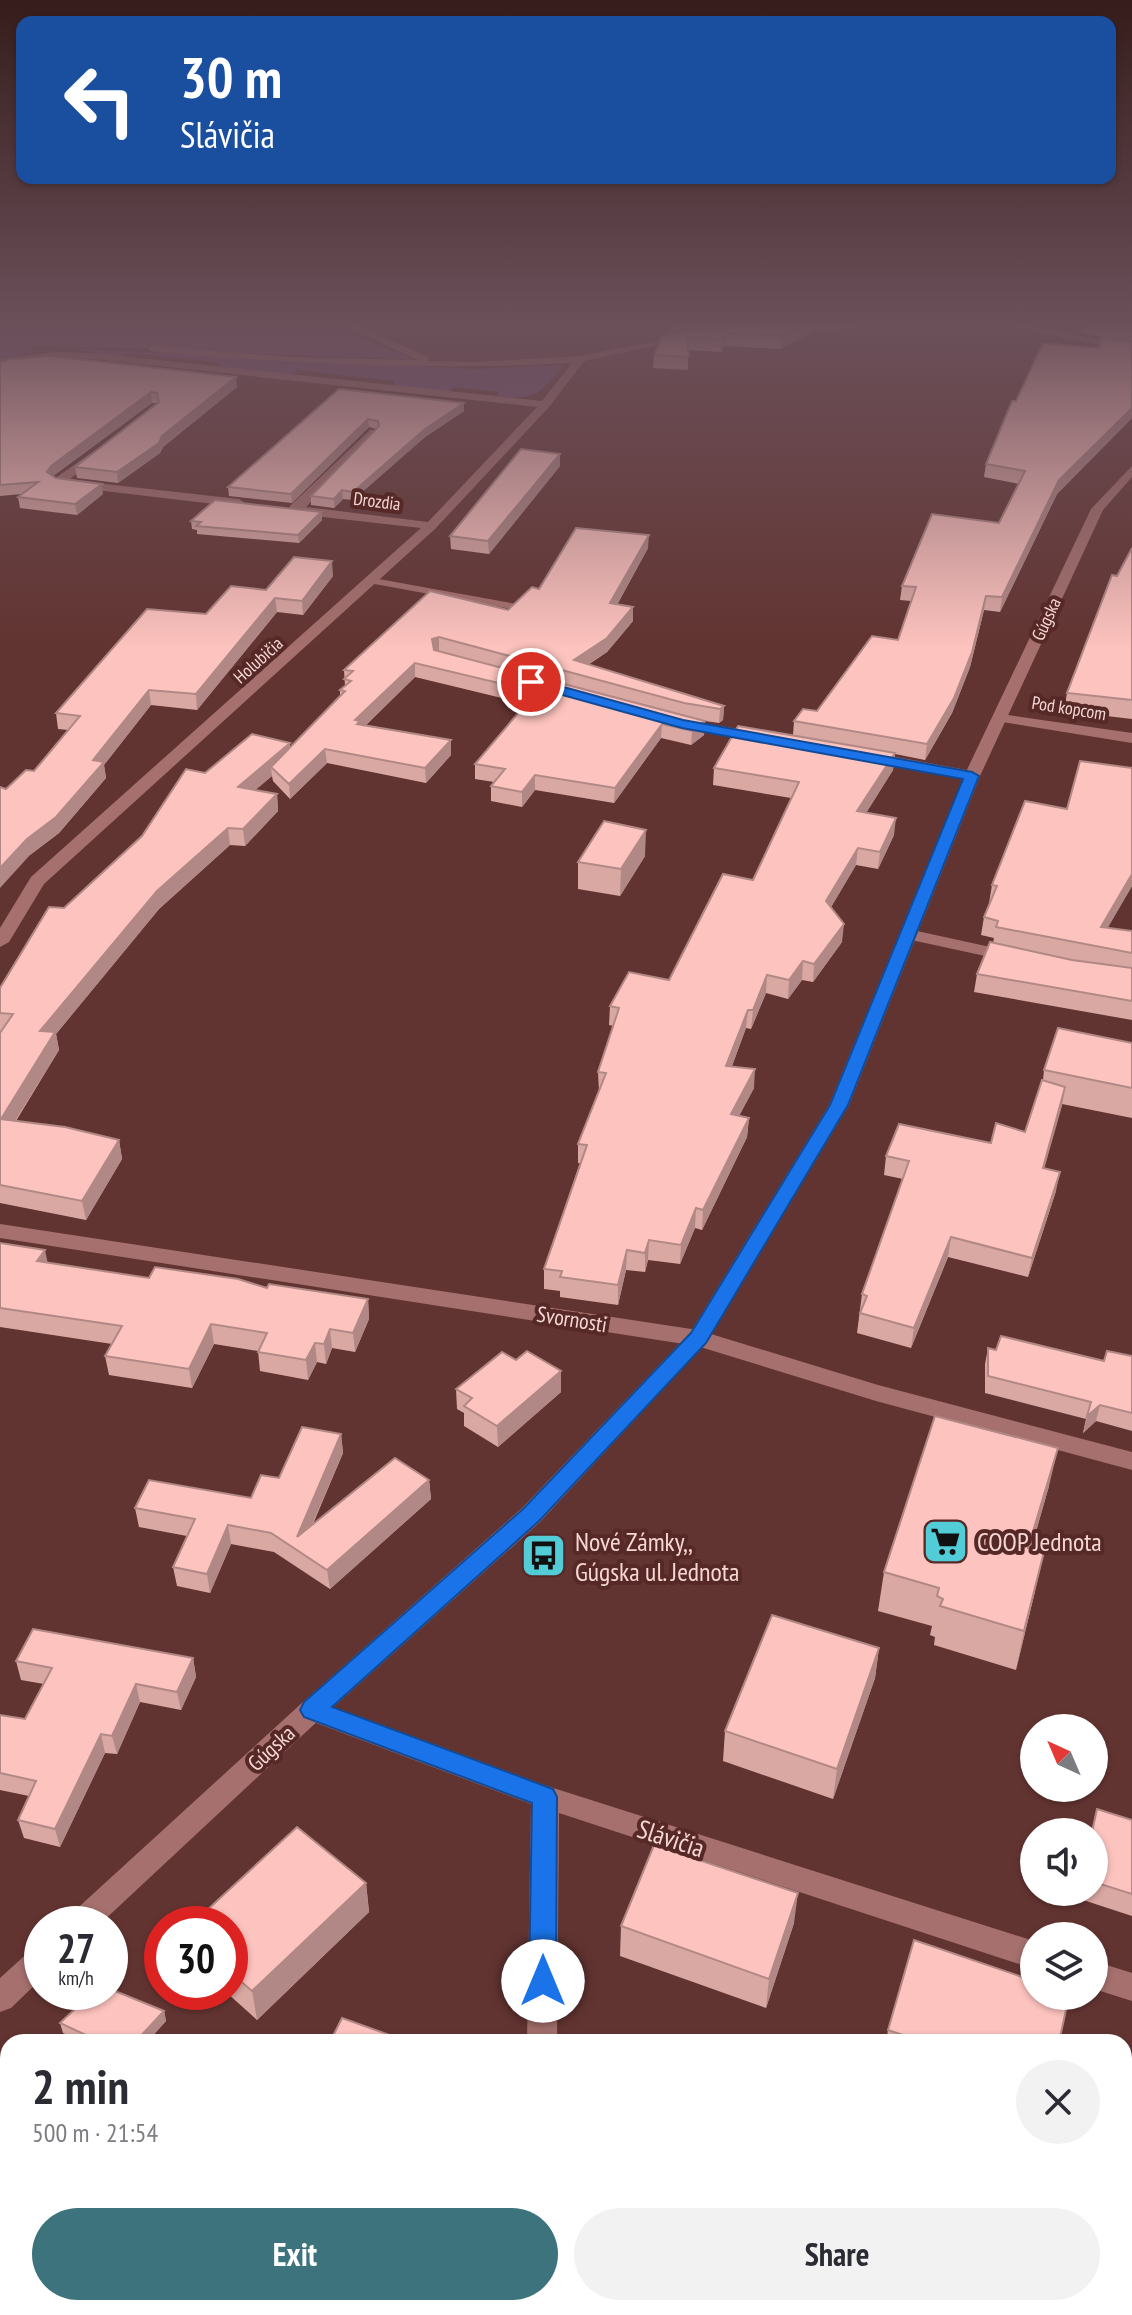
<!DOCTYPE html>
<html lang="en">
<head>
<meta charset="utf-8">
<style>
  body { margin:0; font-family:"PT Sans Narrow",sans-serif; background:#f2f2f3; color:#2b2b33; height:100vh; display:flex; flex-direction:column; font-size:30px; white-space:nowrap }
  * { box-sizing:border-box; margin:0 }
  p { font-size:26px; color:#7c7c81 }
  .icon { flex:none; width:44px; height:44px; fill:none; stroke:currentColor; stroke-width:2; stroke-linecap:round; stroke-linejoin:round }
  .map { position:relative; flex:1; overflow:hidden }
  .drawer { position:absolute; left:0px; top:2034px; width:1132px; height:282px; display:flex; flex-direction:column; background:#fff; border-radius:24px 24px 0 0; box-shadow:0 2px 6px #0004 }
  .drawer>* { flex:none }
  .top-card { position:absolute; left:16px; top:16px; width:1100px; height:168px; border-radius:16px; box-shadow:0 2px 6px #0004; background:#1a4fa0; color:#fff; overflow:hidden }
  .needle { width:52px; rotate:316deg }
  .tools { position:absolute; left:1020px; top:1714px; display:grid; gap:16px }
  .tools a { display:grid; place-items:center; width:88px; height:88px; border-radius:50%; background:#fff; box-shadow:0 2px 6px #0004; font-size:40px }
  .speed { position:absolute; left:24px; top:1906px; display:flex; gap:16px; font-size:40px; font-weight:700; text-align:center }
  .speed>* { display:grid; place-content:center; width:104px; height:104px; border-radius:50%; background:#fff; box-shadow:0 2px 6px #0004; line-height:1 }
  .speed small { font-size:20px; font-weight:400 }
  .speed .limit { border:12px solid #d22; background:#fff; color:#111 }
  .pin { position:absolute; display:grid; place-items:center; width:68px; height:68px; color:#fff; margin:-34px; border:4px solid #fff; border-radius:50%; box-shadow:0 2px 8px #0007 }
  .me { position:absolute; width:88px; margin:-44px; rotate:0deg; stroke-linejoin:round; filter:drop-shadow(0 0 6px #0008) }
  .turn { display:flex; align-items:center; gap:28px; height:168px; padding:0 32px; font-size:36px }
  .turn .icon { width:104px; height:104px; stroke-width:2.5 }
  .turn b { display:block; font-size:56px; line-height:68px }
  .round { display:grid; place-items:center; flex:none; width:84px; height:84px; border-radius:42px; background:#f2f2f3 }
  .head { display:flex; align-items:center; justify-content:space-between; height:136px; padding:0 32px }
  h1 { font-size:48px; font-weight:700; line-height:60px }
  .cta { display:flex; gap:16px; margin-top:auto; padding:16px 32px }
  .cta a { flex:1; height:92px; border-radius:48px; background:#3d737c; color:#fff; font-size:32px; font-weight:700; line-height:92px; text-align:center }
  .cta a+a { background:#f2f2f3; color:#2b2b33 }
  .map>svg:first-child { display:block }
</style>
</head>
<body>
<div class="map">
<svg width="1132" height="2315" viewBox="0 0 1132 2315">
  <rect width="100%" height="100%" fill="#623431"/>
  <g fill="#77517b">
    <path d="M0 324H329L413 359C285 357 159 346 32 346V353L0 359Z"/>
    <path d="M76 349 475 369 564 365C538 395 537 400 497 396L499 392 454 387 450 392 392 386 395 381 298 370 292 375 216 367 218 362 130 353 120 357Z"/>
  </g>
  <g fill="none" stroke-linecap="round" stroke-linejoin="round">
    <polygon fill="#a5706d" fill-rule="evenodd" points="373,578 517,604 522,607 517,610 369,583 369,579"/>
    <g fill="#a5706d" fill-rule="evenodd">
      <path d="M339 324H353L428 357V361L477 362 580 356 683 336 688 339 584 361 549 407 435 529 44 884 9 942 0 947V928L31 877 421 528 296 514 290 512V506L371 429 377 432 375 434 306 507 428 522 537 407 93 359 54 358 0 365V359L54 352 93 353 542 401 572 363C432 371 293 363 153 352L148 349 153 346 290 357 418 360Z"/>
      <polygon points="782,324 880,324 837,331 786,328"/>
      <polygon points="999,324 1020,324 1132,346 1132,352"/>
      <polygon points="94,451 98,452 98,456 69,480 239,499 245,503 239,507 54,485 54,479"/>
      <polygon points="1001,714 1132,733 1132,743 996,721 994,718"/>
      <polygon points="680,720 759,732 767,737 759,742 675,727 673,724"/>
      <polygon points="869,752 972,771 980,776 972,781 864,760 861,757"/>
      <polygon points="908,929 1013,952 1022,957 1013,962 902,938 899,934"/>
      <polygon points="0,1224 698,1330 878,1385 1132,1452 1132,1470 876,1401 697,1346 0,1238"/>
      <polygon points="312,1699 547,1786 1034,1941 1034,1969 559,1813 557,2042 527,2042 531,1804 303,1718 299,1710 303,1702"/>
      <polygon points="1094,1961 1132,1973 1132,2001 1094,1989"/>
      <rect x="522" y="2308" width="34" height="7"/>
      <polygon points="904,2308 953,2308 956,2315 907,2315"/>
    </g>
    <g fill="#a5706d" fill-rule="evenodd">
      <polygon points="1132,466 1132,477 1103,510 980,776 849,1105 706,1343 540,1522 321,1718 100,1924 65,1924 70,1915 303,1702 522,1508 690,1333 829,1105 964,776 1091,509"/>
      <polygon points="42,1945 42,1978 11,2008 0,2012 0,1978 32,1949"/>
    </g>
  </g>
  <g fill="#daa8a3">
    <polygon points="666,324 811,324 810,333 780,349 724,346 721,352 688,350 688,370 653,368 654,355 666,336"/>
    <polygon points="1084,324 1132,324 1132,418 1057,494 1000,612 984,610 970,667 952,713 925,760 895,754 893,770 866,813 894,835 878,869 856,865 831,907 842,942 813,982 802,980 788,999 766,993 751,1029 746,1028 732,1066 754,1088 739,1116 749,1118 747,1137 702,1230 695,1228 680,1264 648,1260 645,1272 626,1270 618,1305 560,1297 560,1291 544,1289 544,1269 580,1163 578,1163 578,1144 599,1091 598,1072 614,1026 609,1025 610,1006 669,980 753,880 791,798 713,785 714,768 793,735 794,721 817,711 898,640 911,601 900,600 902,586 999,523 1019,484 984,477 986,464 1016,401 1099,348 1101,337 1083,333"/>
    <polygon points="0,362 237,387 163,447 160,453 118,483 77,478 75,467 158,403 152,403 53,476 56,478 103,494 77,515 20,508 18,497 22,494 0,496"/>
    <polygon points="339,389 464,403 464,411 425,437 353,500 343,499 334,508 311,505 311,496 376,429 369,427 292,503 229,496 228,487"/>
    <polygon points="560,454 560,466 489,554 451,549 450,536"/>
    <polygon points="321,512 322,520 299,543 197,534 197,530 192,529 191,521"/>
    <polygon points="648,548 617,605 633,607 633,621 607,652 588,665 724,706 723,720 719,723 705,721 704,735 691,745 661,738 614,803 535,790 522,807 491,801 491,786 494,782 475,779 475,764 526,704 415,677 366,725 451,740 451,755 426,783 327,763 290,799 273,781 272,776 255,790 277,794 278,811 245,846 230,845 159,909 56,1034 59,1050 16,1121 119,1140 122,1159 86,1220 0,1203 0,1033 2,1031 0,1031 0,988 64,908 142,836 205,773 290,748 340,696 340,690 345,686 344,670 508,610 539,589"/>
    <polygon points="1132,548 1132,719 1064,711 1067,693"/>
    <polygon points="333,576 303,615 277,612 197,710 151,705 104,765 106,778 59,833 30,855 6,789 34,771 68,730 58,729 56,713 206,614 266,590"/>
    <polygon points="645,856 620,896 578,889 578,862"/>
    <polygon points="992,885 1132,886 1107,928 1132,931 1132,1020 974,992 977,974 993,943 994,938 981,935 984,917 990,903 989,903"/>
    <polygon points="1132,1043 1132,1118 1062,1104 1044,1168 1056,1191 1028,1277 948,1257 911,1348 857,1333 862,1294 903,1179 884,1175 886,1156 991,1143 1025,1132 1043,1080 1044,1070"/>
    <polygon points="0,1243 47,1263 149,1278 267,1288 368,1299 369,1319 355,1352 332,1348 326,1364 317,1362 308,1380 260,1371 258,1351 214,1344 192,1388 109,1375 105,1356 112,1344 0,1327"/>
    <polygon points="988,1348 996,1350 1104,1361 1132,1356 1132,1431 1096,1421 1083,1433 1086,1419 985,1393 985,1364"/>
    <polygon points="516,1360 561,1371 561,1392 498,1447 464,1426 464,1413 457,1409 456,1389"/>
    <polygon points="341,1434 343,1453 313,1524 429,1480 431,1499 330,1589 274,1552 231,1544 210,1593 177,1586 173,1567 187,1536 139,1527 135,1508 251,1498"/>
    <polygon points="1049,1486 1031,1549 1035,1591 1016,1670 934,1645 935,1637 930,1635 932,1626 878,1611 884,1572"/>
    <polygon points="879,1648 875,1678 833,1799 723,1761 725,1731"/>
    <polygon points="193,1658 196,1677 181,1710 140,1702 117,1754 105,1753 60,1847 24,1838 18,1820 29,1796 0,1790 0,1715 25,1719 44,1684 21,1680 16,1661"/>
    <polygon points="1097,1809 1132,1820 1132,1916 1077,1898 1078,1892 1094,1892 1094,1832 1091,1832"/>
    <polygon points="366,1883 369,1912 257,2020 226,1992 230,1992 230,1924"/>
    <polygon points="794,1923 766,2008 620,1956 621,1926"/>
    <polygon points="164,2011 166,2021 147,2042 82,2042 63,2033 60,2023"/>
    <polygon points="888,2030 1059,2042 886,2042"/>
    <polygon points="0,2190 8,2193 8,2271 0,2268"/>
    <polygon points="90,2308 154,2308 151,2315 107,2315"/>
    <polygon points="309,2308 349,2308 347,2313 353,2315 326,2315"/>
  </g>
  <g fill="#b18885">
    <polygon points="673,324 729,324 666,336 666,325"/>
    <polygon points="804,324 811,324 810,333 780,349 781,336"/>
    <polygon points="725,333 724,346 721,352 722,339"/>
    <polygon points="236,377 237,387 163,447 160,453 118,483 117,472"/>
    <polygon points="151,392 152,403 52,477 47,472 51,466"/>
    <polygon points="464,403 464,411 425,437 353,500 353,492 425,429"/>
    <polygon points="1132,408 1132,418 1057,494 1000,612 1002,597 1059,480"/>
    <polygon points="368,419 369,427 292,503 291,494"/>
    <polygon points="560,454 560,466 489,554 488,541"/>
    <polygon points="102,484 103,494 77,515 75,504"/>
    <polygon points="342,490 343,499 334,508 334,499"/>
    <polygon points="321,512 322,520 299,543 298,535"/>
    <polygon points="649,535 648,548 610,617 610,603"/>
    <polygon points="332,561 333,576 303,615 302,601"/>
    <polygon points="986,596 984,610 970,667 952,713 925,760 927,744"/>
    <polygon points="275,598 277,612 197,710 196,694"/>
    <polygon points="633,607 633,621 607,652 574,674 574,660"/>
    <polygon points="439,637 439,651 433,653 432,639"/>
    <polygon points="415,663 415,677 360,731 355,720"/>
    <polygon points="149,690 151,705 104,765 106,778 59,833 30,855 0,888 0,868 93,760"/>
    <polygon points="724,706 723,720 719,723 720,709"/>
    <polygon points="705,721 704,735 691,745 692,731"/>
    <polygon points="662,724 661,738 614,803 615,788"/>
    <polygon points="451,740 451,755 426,783 425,768"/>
    <polygon points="290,743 291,760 271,767 272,776 240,803 238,787"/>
    <polygon points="325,749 327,763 290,799 289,784"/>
    <polygon points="895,753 893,770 856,829 857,811"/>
    <polygon points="535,775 535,790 522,807 522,792"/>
    <polygon points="277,794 278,811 245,846 243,829"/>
    <polygon points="896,818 894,835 878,869 880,852"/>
    <polygon points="228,828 230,845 159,909 56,1034 59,1050 5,1137 1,1119 40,1031 157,891"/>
    <polygon points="646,830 645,856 620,896 621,869"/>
    <polygon points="858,848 856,865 824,919 826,901"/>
    <polygon points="1132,874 1132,886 1098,945 1101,927"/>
    <polygon points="844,924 842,942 813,982 814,964"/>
    <polygon points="803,961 802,980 788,999 789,980"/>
    <polygon points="767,975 766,993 751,1029 753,1010"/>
    <polygon points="748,1010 746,1028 725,1085 726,1066"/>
    <polygon points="755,1069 754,1088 730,1133 731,1114"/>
    <polygon points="1065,1087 1062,1106 1039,1187 1043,1168"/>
    <polygon points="749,1118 747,1137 702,1230 703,1210"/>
    <polygon points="119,1140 122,1159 86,1220 82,1201"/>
    <polygon points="1060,1172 1056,1191 1028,1277 1032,1258"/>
    <polygon points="696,1208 695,1228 680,1264 681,1245"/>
    <polygon points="951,1237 948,1257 911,1348 914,1328"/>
    <polygon points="649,1240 648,1260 645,1272 645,1253"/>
    <polygon points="45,1250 49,1269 37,1261"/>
    <polygon points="627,1250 626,1270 618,1305 618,1285"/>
    <polygon points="368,1299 369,1319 355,1352 353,1333"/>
    <polygon points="211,1324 214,1344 192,1388 189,1369"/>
    <polygon points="330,1329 332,1348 326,1364 324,1344"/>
    <polygon points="315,1343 317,1362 308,1380 306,1360"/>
    <polygon points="561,1371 561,1392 498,1447 497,1426"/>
    <polygon points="1100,1405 1096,1421 1083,1433 1087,1416"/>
    <polygon points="341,1434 343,1453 300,1552 297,1537"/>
    <polygon points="1058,1448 1049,1486 1020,1587 1028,1548"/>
    <polygon points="429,1480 431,1499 330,1589 327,1570"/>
    <polygon points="228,1525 231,1544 210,1593 207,1574"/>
    <polygon points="1044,1552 1035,1591 1016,1670 1024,1631"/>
    <polygon points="879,1648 875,1678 833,1799 837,1769"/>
    <polygon points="193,1658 196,1677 181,1710 177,1692"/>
    <polygon points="136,1684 140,1702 117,1754 112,1736"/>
    <polygon points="101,1734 105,1753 60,1847 55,1829"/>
    <polygon points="366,1883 369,1912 257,2020 252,1991"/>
    <polygon points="798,1893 794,1923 766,2008 769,1979"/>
    <polygon points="164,2011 166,2021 147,2042 135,2042"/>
    <polygon points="62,2308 76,2308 72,2315 57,2315"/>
    <polygon points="142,2308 154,2308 151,2315 139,2315"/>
  </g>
  <g fill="#fdc3be" stroke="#b18885" stroke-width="2">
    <polygon points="727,324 804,324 781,336 725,333 722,339 687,337 689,357 654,355 662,336"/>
    <polygon points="1098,324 1132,324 1132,331"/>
    <polygon points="1101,336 1132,342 1132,408 1059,480 1002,597 986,596 972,652 954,698 927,744 794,721 803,709 817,711 872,636 898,640 916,587 902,586 932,514 999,523 1025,471 986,464 1012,401 1016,401 1043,343 1099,348"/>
    <polygon points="50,356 236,377 162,436 159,443 117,472 75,467 159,402 157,393 151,392 51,466 47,472 56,478 102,484 75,504 18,497 38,482 0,485 0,362 11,359"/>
    <polygon points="339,389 464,403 425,429 353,492 342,490 334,499 311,496 379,426 378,421 368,419 291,494 228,487"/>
    <polygon points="521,449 560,454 488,541 450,536"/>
    <polygon points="215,500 321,512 298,535 196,526 201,522 191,521"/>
    <polygon points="576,528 649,535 610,603 633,607 607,638 574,660 724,706 720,709 684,703 439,637 432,639 434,650 705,721 692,731 662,724 615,788 535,775 522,792 491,786 505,769 475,764 536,692 415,663 355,720 360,721 357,724 451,740 425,768 325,749 289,784 271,767 345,691 340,690 351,681 344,679 353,671 344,670 430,591 508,610 532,587 539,589"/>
    <polygon points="1132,548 1132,700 1067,693 1112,575 1117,576"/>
    <polygon points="294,557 332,561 302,601 275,598 196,694 149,690 93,760 104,762 56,817 27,839 0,868 0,787 6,789 26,770 34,771 80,716 56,713 147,609 206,614 231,586 266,590"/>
    <polygon points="738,726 895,753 857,811 896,818 880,852 858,848 826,901 844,924 814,964 803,961 789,980 767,975 753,1010 748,1010 726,1066 755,1069 731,1114 749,1118 703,1210 696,1208 681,1245 649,1240 645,1253 627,1250 618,1285 560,1277 562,1271 544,1269 587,1145 578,1144 606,1073 598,1072 619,1008 610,1006 629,972 669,980 723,874 753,880 799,782 714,768"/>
    <polygon points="252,734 290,743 238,787 277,794 243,829 228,828 157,891 40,1031 55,1032 1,1119 65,1127 119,1140 82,1201 0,1185 0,1033 13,1014 0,1013 0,988 49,907 64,908 142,836 186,769 205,773"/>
    <polygon points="1080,761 1132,768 1132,874 1101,927 1132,931 1132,953 996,927 998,921 984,917 997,886 992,885 1025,801 1067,809"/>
    <polygon points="604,821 646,830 621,869 578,862"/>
    <polygon points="990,942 1072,960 1132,968 1132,1001 977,974"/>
    <polygon points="1058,1028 1132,1043 1132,1088 1044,1070"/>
    <polygon points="1042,1080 1065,1087 1043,1168 1060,1172 1032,1258 951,1237 914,1328 860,1313 867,1296 862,1294 909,1161 886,1156 899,1124 991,1143 996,1123 1025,1132"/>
    <polygon points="0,1243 45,1250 37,1261 149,1278 155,1267 238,1279 267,1288 269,1284 368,1299 353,1333 330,1329 324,1344 315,1343 306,1360 258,1352 267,1333 211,1324 189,1369 105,1356 122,1326 0,1308"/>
    <polygon points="1001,1336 1104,1361 1107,1351 1132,1356 1132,1413 1100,1405 1087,1416 1091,1402 988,1376 988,1348 996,1350"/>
    <polygon points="527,1351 561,1371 497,1426 464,1406 472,1398 456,1389 502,1352 516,1360"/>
    <polygon points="935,1416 1058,1448 1028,1548 1044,1552 1024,1631 940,1606 943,1599 937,1596 939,1588 884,1572"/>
    <polygon points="302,1427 341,1434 297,1537 395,1458 429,1480 327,1570 271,1533 228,1525 207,1574 173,1567 195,1519 135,1508 149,1480 251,1498 261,1475 279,1478"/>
    <polygon points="772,1615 879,1648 837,1769 725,1731"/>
    <polygon points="33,1629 193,1658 177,1692 136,1684 112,1736 101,1734 55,1829 18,1820 36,1781 0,1773 0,1715 25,1719 52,1668 16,1661"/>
    <polygon points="1097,1809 1132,1820 1132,1894 1094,1882 1094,1832 1092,1832"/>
    <polygon points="297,1827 366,1883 252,1991 230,1972 230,1924 192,1924"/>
    <polygon points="654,1845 798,1893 769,1979 621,1926"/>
    <polygon points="914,1940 1034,1981 1034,1996 1069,1996 1059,2042 924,2042 888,2030"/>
    <polygon points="110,1989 164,2011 135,2042 101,2042 60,2023 93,1992 110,1992"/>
    <polygon points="342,2018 409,2042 330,2042"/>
    <polygon points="0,2190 8,2193 8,2258 0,2255"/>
    <polygon points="12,2308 62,2308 57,2315 8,2315"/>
    <polygon points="121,2308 142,2308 139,2315"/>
    <polygon points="330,2308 344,2308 343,2311 338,2309 337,2311"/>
    <polygon points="622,2308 774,2308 791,2315 620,2315"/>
    <polygon points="338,2309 353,2315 335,2315"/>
  </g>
  <linearGradient id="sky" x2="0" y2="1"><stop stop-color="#361d1b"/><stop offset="0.5" stop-color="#6b505a"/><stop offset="1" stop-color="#6b505a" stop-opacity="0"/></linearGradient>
  <rect width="1132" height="648" fill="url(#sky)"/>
  <polygon fill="#1a73e8" stroke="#114b97" stroke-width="2" points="531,678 683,720 972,772 979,776 848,1105 706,1343 539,1521 332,1707 553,1789 557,1797 556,1981 552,1990 543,1993 533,1990 529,1981 532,1803 304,1717 300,1710 304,1702 523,1509 691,1333 830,1105 963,779 682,728 526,685 526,680"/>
  <defs>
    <symbol id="supermarket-square" viewBox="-11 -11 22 22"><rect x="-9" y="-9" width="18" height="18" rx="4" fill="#52ccd6" stroke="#562927"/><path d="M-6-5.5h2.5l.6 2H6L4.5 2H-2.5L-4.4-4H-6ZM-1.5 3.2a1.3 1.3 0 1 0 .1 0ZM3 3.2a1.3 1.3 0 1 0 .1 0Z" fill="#111"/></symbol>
    <symbol id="bus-square" viewBox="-11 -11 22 22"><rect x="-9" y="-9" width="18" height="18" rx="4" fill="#52ccd6" stroke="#562927"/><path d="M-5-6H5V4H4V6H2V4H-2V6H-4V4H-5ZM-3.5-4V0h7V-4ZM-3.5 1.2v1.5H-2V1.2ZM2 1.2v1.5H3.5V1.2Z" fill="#111"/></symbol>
  </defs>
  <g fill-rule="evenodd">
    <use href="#supermarket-square" x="920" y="1516" width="51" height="51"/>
    <use href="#bus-square" x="518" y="1530" width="51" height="51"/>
  </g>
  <g text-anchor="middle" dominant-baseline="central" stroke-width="8" stroke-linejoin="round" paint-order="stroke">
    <g font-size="18" fill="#f5d7d4" stroke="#562927">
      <text transform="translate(377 501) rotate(7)">Drozdia</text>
      <text transform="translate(1046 619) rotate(-65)">Gúgska</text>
      <text transform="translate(258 660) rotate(-42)">Holubičia</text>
      <text transform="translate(1069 708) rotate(9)">Pod kopcom</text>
    </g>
    <g font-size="22" fill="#f5d7d4" stroke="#562927">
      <text transform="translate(572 1319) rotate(9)">Svornosti</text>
      <text transform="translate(271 1748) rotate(-43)">Gúgska</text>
    </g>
    <g font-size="26" fill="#f5d7d4" stroke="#562927" text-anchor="start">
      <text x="575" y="1541">Nové Zámky,,<tspan x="575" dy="30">Gúgska ul. Jednota</tspan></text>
      <text x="977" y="1541">COOP Jednota</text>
    </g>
    <g font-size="26" fill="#f5d7d4" stroke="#562927">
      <text transform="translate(671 1838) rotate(18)">Slávičia</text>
    </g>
  </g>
</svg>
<div class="tools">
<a><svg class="needle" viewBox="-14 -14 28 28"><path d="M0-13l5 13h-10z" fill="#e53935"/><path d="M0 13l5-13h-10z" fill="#7c7c81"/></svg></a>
<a><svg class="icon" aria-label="sound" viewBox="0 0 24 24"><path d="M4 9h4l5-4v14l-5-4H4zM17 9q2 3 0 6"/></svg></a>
<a><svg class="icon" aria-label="layers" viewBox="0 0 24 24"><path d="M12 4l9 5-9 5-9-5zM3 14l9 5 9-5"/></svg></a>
</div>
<div class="speed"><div>27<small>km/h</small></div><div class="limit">30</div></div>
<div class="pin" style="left:531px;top:682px;background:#d93025"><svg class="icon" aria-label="arrive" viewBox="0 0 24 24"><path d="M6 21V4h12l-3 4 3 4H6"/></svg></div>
<svg class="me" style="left:543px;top:1981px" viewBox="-20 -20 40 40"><circle r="19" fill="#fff"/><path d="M0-13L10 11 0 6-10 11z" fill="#1a73e8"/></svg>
<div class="top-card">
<div class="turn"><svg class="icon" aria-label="left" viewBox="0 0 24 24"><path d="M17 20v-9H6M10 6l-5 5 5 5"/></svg><div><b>30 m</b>Slávičia</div></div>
</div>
<section class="drawer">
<div class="head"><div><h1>2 min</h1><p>500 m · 21:54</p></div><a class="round"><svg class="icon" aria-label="close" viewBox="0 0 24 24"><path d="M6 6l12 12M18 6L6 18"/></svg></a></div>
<div class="cta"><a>Exit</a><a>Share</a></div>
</section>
</div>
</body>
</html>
